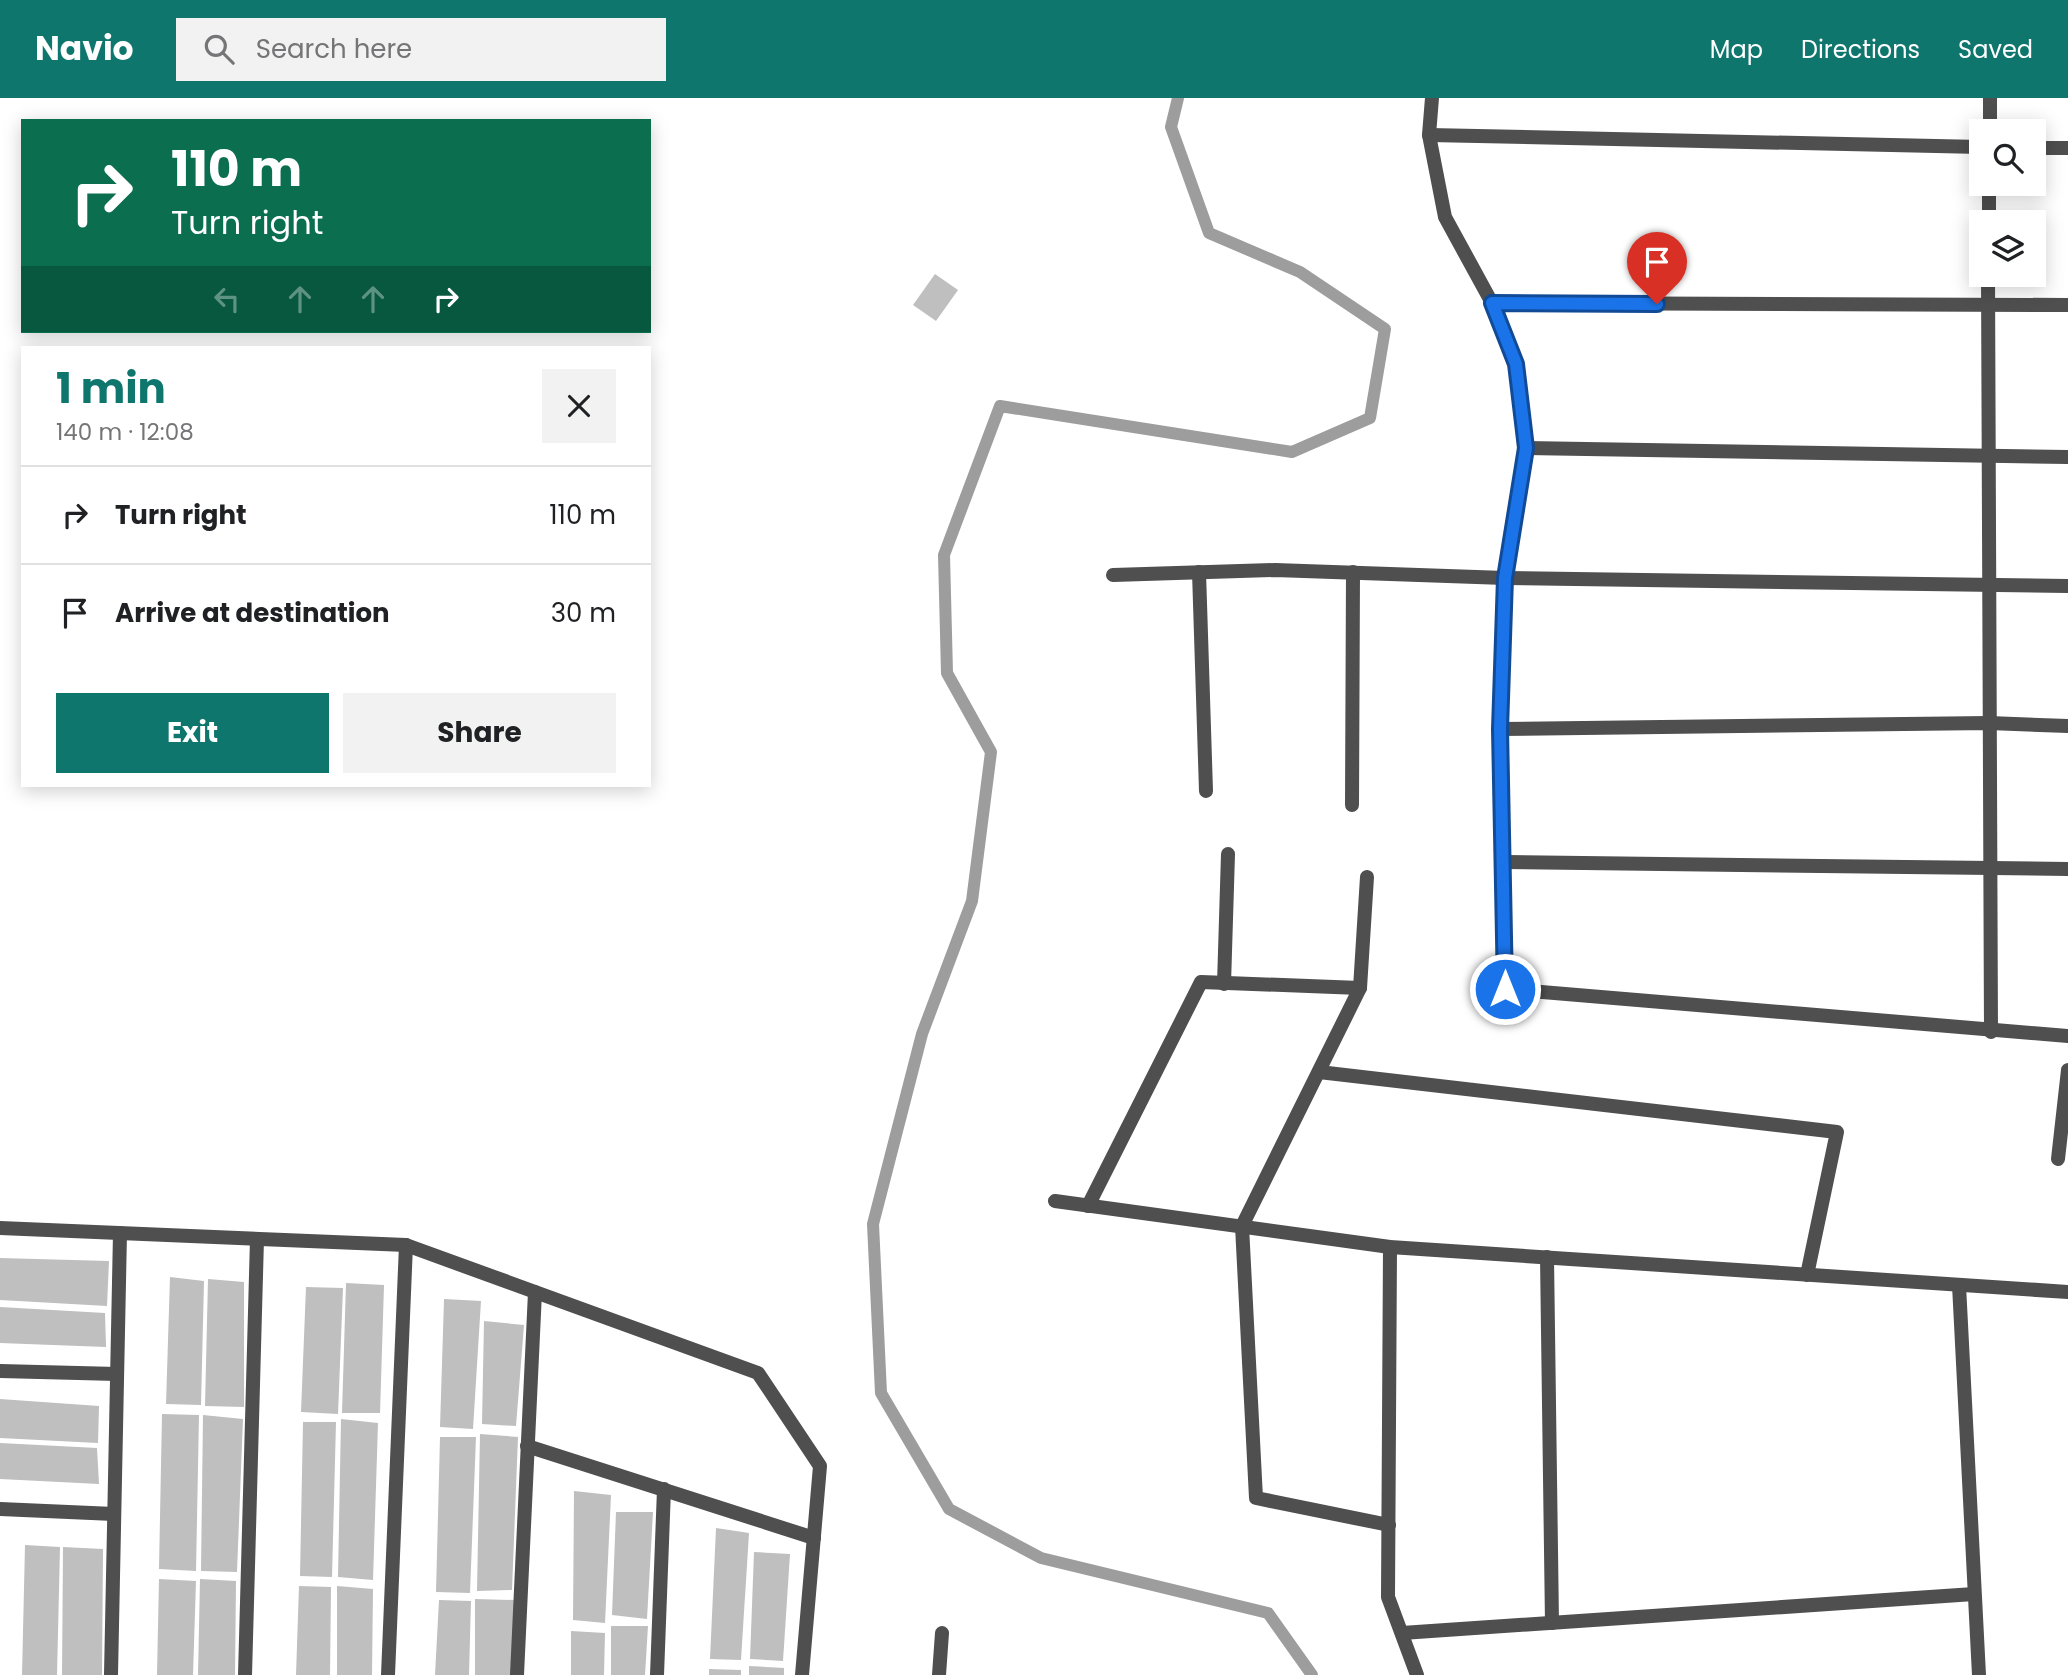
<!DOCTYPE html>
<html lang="en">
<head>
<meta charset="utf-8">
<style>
  body { margin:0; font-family:Poppins,sans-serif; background:#f2f2f2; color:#202124; height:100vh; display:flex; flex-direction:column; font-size:26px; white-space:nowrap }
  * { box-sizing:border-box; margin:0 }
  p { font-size:23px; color:#757577 }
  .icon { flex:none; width:38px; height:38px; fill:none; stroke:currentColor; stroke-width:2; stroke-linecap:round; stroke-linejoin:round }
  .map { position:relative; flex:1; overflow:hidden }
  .sheet { position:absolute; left:21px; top:248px; width:630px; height:441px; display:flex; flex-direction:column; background:#fff; border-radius:0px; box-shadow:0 4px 18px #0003 }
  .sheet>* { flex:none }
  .guide { position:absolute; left:21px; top:21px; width:630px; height:214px; border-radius:0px; box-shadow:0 4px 18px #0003; background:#0b6e4f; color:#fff; overflow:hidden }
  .tools { position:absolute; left:1969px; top:21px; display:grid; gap:14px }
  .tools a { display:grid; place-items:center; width:77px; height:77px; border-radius:0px; background:#fff; box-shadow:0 4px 18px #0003; font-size:35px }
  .pin { position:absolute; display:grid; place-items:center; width:60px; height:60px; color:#fff; margin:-72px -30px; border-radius:50% 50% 50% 0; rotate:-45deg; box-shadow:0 0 7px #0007 }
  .pin .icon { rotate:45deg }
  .me { position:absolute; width:77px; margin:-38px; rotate:0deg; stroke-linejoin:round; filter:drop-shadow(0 0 5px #0008) }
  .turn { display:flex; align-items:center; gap:24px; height:147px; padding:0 35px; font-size:32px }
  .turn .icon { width:91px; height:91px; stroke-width:2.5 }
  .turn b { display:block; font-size:49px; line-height:60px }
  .lanes { display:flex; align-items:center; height:66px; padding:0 35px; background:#0003; justify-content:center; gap:35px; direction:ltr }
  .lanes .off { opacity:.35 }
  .round { display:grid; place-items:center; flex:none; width:74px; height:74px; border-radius:0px; background:#f2f2f2 }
  .overview { display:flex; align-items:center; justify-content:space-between; height:119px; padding:0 35px }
  h1 { font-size:42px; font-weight:700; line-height:52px; color:#0f766e }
  .action { display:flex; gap:14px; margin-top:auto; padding:14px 35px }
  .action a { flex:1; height:80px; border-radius:0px; background:#0f766e; color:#fff; font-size:28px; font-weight:700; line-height:80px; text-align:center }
  .action a+a { background:#f2f2f2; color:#202124 }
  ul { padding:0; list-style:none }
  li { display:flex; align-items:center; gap:21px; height:98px; padding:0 35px; border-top:2px solid #e0e0e0 }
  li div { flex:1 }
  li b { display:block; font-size:26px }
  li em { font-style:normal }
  header { display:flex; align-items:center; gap:42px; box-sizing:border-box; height:98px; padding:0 35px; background:#0f766e; color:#fff }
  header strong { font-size:33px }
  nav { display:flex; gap:38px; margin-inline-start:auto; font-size:24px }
  .search { width:490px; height:63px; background:#f2f2f2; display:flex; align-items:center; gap:18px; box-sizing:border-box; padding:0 24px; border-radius:0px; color:#757577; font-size:26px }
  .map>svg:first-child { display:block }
</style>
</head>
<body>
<header>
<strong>Navio</strong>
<div class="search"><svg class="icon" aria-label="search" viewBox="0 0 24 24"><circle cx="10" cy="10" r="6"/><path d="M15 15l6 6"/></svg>Search here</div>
<nav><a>Map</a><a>Directions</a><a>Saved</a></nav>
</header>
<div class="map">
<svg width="2068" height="1577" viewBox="0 0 2068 1577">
  <rect width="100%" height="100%" fill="#fff"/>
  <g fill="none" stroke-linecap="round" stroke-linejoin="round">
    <polyline stroke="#9d9d9d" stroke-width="12" points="1178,0 1171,29 1209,135 1300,174 1385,231 1370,320 1292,354 1000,308 944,457 947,575 991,654 972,803 922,936 873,1126 881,1295 949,1411 1041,1460 1268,1515 1312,1577"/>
  </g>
  <g fill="#bfbfbf">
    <polygon points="935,176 958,192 936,223 913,207"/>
    <polygon points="0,1160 109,1163 107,1208 0,1202"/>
    <polygon points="170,1179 204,1183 201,1307 166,1306"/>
    <polygon points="208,1181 244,1184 244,1309 205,1308"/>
    <polygon points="346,1185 384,1187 380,1315 342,1315"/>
    <polygon points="306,1189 343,1190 338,1316 301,1314"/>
    <polygon points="444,1201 481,1203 473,1331 440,1329"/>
    <polygon points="0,1209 105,1215 106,1249 0,1245"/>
    <polygon points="484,1223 524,1227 516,1328 482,1326"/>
    <polygon points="0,1301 99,1308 98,1345 0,1340"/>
    <polygon points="162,1316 199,1317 196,1473 159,1471"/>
    <polygon points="203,1317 243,1321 237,1474 201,1473"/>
    <polygon points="341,1321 378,1325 373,1482 338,1479"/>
    <polygon points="303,1324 336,1324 332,1479 300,1478"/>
    <polygon points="480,1336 518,1339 512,1492 477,1493"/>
    <polygon points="440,1339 476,1339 470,1495 436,1494"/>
    <polygon points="0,1345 97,1350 99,1386 0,1381"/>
    <polygon points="574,1393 611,1397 605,1525 573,1522"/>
    <polygon points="616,1414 653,1414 647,1521 612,1517"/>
    <polygon points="716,1430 749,1435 741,1562 710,1561"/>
    <polygon points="25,1447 60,1449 57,1577 22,1577"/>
    <polygon points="63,1449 103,1451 102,1577 62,1577"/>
    <polygon points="754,1454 790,1456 783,1563 750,1561"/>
    <polygon points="159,1481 196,1483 193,1577 157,1577"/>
    <polygon points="200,1481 236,1483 235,1577 198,1577"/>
    <polygon points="299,1488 331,1489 330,1577 296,1577"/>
    <polygon points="337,1488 373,1491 372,1577 337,1577"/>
    <polygon points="475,1501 515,1502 511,1577 475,1577"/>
    <polygon points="439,1502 471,1503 469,1577 435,1577"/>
    <polygon points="611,1528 648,1528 645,1577 611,1577"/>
    <polygon points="571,1533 605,1535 604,1577 571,1577"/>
    <polygon points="749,1568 784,1570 784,1577 749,1577"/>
    <polygon points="709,1571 741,1572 741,1577 709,1577"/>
  </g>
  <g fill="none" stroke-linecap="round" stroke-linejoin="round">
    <g stroke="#4f4f4f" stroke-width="14">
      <polyline points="1432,0 1429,37 1445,119 1492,205 1516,266 1526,350 1505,480 1500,631 1505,891 2068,938"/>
      <polyline points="1990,0 1990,33"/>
      <polyline points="1429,37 1981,49"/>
      <polyline points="2034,50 2068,50"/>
      <polyline points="1989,124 1989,86"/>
      <polyline points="1988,177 1991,934"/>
      <polyline points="1492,205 2068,207"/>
      <polyline points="1526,350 2068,359"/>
      <polyline points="1199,474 1206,693"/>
      <polyline points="1113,477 1275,472 1505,480 2068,488"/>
      <polyline points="1500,631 1989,625 2068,628"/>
      <polyline points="1352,707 1353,474"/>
      <polyline points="1505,764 2068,771"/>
      <polyline points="1367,779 1360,890 1242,1128 1256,1400 1389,1427"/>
      <polyline points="1224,886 1228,756"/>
      <polyline points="1319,974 1837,1034 1807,1177"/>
      <polyline points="2058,1061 2068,972"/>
      <polyline points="1055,1103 1390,1149 2068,1194"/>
      <polyline points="1088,1108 1201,884 1360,890"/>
      <polyline points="0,1130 406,1147 758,1275 820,1368 802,1577"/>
      <polyline points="1390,1149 1388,1499 1417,1577"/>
      <polyline points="1547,1159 1552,1525"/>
      <polyline points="1959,1187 1979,1577"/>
      <polyline points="0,1273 117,1276"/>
      <polyline points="527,1348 814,1440"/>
      <polyline points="0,1411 114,1416"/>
      <polyline points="1402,1535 1974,1496"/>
      <polyline points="111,1577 120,1135"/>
      <polyline points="245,1577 257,1141"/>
      <polyline points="388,1577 406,1147"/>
      <polyline points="517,1577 535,1194"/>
      <polyline points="657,1577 664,1391"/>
      <polyline points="939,1577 942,1535"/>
    </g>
  </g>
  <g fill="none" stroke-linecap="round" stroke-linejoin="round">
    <defs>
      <polyline id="route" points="1505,891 1500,631 1505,480 1526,350 1516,266 1492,205 1657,206"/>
    </defs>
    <use href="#route" stroke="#114b97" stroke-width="18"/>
    <use href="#route" stroke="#1a73e8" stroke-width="12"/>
  </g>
</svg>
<div class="tools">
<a><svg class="icon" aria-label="search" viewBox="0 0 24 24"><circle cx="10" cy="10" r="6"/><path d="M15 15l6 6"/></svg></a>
<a><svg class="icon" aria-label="layers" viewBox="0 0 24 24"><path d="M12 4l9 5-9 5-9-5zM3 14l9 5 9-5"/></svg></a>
</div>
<div class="pin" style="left:1657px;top:206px;background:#d93025"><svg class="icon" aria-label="arrive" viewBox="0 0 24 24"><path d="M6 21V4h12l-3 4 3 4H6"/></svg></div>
<svg class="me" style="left:1505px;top:891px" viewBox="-20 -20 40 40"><circle r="17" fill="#1a73e8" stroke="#fff" stroke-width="3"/><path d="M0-11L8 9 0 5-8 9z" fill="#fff"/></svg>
<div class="guide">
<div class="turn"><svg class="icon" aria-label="right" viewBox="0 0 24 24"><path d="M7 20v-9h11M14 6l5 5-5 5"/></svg><div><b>110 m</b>Turn right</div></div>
<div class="lanes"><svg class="icon off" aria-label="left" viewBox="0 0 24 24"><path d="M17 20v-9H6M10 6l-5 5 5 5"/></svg><svg class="icon off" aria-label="ahead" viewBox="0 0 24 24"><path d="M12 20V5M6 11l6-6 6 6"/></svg><svg class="icon off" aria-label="ahead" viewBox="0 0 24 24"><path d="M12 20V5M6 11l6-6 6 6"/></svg><svg class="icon" aria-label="right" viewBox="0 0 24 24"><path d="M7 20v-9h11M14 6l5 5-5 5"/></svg></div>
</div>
<section class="sheet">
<div class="overview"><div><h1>1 min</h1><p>140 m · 12:08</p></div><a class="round"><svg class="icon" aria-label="close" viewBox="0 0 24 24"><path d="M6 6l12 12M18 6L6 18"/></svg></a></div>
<ul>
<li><svg class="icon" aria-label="right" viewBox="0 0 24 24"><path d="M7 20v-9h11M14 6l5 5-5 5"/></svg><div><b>Turn right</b></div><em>110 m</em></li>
<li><svg class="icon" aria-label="arrive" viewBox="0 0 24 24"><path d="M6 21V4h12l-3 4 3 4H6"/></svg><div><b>Arrive at destination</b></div><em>30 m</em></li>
</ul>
<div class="action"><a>Exit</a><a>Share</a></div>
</section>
</div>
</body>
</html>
